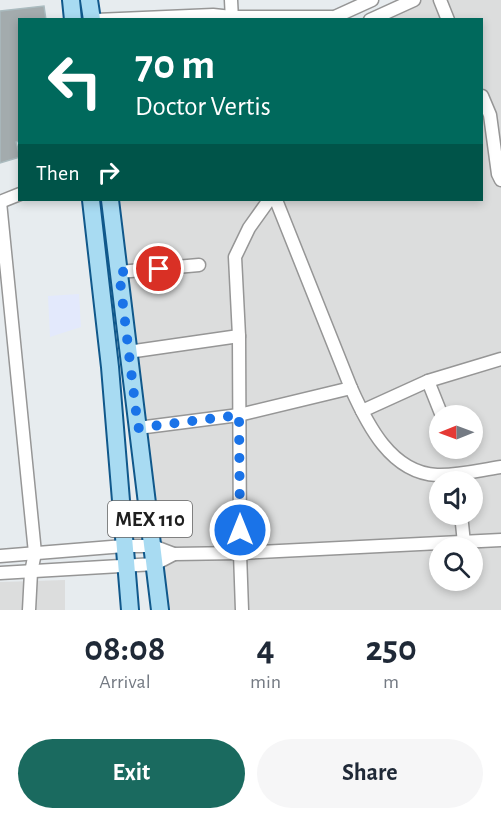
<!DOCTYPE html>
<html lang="en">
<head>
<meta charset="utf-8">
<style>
  body { margin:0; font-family:"Alegreya Sans",sans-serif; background:#f6f6f7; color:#1f2937; height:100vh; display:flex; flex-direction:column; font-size:22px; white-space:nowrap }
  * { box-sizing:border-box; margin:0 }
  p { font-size:20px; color:#747a83 }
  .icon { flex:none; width:33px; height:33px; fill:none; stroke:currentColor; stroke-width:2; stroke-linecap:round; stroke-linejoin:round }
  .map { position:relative; height:610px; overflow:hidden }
  .panel { display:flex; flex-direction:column; background:#fff; flex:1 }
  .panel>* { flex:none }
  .top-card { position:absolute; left:18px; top:18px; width:465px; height:183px; border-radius:0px; box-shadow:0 3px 9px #0003; background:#00695c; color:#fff; overflow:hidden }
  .needle { width:39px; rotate:269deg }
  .controls { position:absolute; left:429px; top:405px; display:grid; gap:12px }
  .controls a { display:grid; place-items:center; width:54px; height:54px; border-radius:50%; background:#fff; box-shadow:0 3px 9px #0003; font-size:30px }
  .pin { position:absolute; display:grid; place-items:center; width:51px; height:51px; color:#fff; margin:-26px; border:3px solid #fff; border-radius:50%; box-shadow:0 2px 6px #0007 }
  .me { position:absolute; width:66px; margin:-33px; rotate:0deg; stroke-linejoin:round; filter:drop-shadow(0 0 4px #0008) }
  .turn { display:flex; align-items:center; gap:21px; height:126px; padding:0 18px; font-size:27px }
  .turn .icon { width:78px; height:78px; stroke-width:2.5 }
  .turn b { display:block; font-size:42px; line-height:51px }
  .then { display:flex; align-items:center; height:57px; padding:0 18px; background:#0003; gap:12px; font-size:22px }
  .eta { display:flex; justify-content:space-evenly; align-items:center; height:102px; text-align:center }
  .eta b { font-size:36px; font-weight:700; line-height:42px }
  .button { display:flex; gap:12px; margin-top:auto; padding:12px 18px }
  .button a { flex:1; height:69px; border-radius:36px; background:#1a6a5f; color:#fff; font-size:24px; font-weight:700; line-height:69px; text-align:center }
  .button a+a { background:#f6f6f7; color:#1f2937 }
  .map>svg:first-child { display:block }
</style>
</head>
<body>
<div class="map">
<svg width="501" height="610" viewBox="0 0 501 610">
  <rect width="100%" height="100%" fill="#e7ecef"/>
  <g fill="#dcdddd" fill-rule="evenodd">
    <path d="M413 0H501V610H165L116 200H482V20L375 19ZM440 416H472V448H440ZM440 482H472V514H440ZM440 548H472V580H440Z"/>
    <polygon points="65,580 65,610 0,610 0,582"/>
  </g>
  <polygon fill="#e3e9fc" points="79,294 81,327 50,337 48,296"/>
  <polygon fill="#a3abad" stroke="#aabbbf" stroke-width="1.5" points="44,6 46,20 20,20 20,141 16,142 20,157 0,163 0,11"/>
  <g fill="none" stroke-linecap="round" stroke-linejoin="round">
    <defs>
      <g id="minor">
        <polyline points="231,0 232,20"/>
        <polyline points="440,0 448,20"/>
        <polyline points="96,20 213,15 232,17 332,17 334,20"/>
        <polyline points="328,20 372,0"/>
        <polyline points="370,20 414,0"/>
        <polyline points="482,96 490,115 498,174 501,180"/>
        <path d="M276 200 351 388C367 424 391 473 437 475 458 476 480 470 501 467"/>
        <polyline points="0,202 35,553 31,572 29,610"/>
        <polyline points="0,202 20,194"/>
        <polyline points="119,272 199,265"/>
        <polyline points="128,352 239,336"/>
        <polyline points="428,381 442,416"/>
        <polyline points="362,411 428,381 501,359"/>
        <polyline points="138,428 239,415 351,388"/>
        <polyline points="461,514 464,543"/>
        <polyline points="0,556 124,546 153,546 174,554 240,553 501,540"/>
        <polyline points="0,573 155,564 174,554"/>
        <polyline points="242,610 240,553 239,336 235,257 249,228 269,200"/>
      </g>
      <g id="major">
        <polyline points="71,0 73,20"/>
        <polyline points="89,0 92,20"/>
        <polyline points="91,200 110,367 130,610"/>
        <polyline points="110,200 160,610"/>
      </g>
    </defs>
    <use href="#minor" stroke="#969696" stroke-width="15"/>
    <use href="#major" stroke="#10588b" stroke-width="20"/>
    <use href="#minor" stroke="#fff" stroke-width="12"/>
    <use href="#major" stroke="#a8dbf2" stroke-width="16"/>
  </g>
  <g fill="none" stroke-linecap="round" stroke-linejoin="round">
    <polyline stroke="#1a73e8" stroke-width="10" stroke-dasharray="0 18" points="159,269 119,272 138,428 239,415 240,530"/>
  </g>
  <g text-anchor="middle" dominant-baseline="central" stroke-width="6" stroke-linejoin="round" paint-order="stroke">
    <rect fill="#fff" stroke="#626262" stroke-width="1.5" x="108" y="501" width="84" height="36" rx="4.5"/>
    <g font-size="21" font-weight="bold" fill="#1f1f1f">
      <text x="150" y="519">MEX 110</text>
    </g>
  </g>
</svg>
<div class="controls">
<a><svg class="needle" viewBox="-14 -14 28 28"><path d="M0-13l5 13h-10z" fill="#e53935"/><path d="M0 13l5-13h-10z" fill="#747a83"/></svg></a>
<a><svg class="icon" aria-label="sound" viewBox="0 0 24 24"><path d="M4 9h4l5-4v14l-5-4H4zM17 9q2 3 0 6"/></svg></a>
<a><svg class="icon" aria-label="search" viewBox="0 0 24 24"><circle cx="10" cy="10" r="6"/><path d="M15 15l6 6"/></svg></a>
</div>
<div class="pin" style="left:159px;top:269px;background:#d93025"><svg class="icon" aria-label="arrive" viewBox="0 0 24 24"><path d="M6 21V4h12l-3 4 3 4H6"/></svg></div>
<svg class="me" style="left:240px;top:530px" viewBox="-20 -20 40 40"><circle r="17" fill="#1a73e8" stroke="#fff" stroke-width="3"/><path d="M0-11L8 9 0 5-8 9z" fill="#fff"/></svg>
<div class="top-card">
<div class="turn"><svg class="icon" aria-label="left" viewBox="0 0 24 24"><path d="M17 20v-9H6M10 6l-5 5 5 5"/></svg><div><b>70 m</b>Doctor Vertis</div></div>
<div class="then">Then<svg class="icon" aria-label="right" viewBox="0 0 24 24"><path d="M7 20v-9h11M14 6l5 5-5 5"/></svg></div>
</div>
</div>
<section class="panel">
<div class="eta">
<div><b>08:08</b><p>Arrival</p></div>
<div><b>4</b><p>min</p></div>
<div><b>250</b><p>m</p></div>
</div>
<div class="button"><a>Exit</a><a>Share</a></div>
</section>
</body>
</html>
